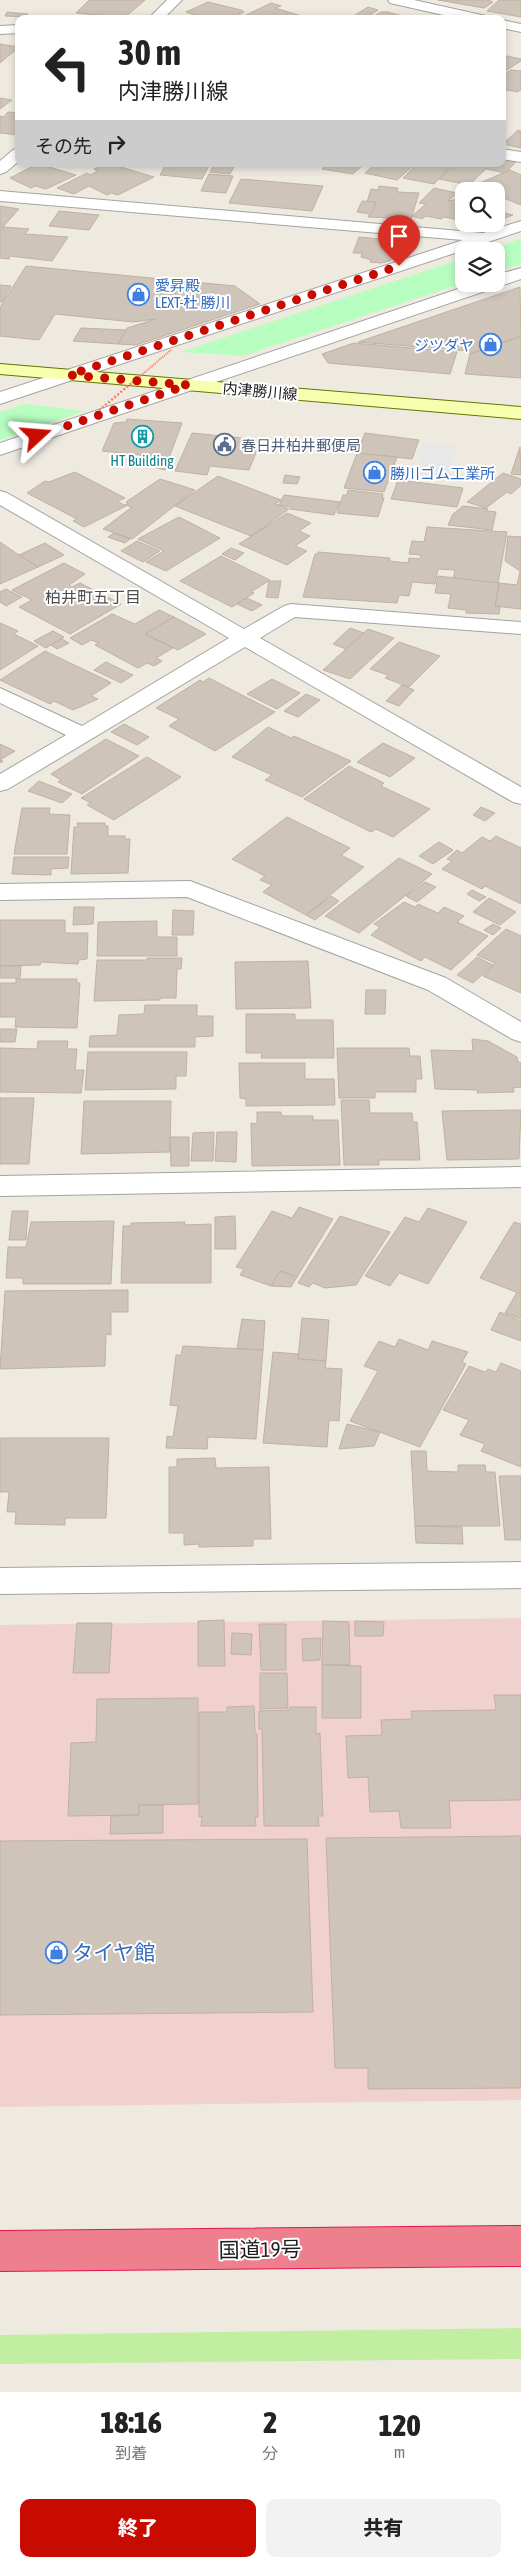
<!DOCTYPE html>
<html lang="ja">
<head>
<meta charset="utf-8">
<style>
  body { margin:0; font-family:"Asap Condensed","Noto Sans JP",sans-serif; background:#f2f2f2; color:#222; height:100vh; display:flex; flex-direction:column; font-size:19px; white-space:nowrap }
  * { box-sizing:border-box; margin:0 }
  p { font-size:16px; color:#767676 }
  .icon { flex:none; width:28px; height:28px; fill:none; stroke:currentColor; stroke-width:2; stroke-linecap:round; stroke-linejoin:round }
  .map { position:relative; height:2392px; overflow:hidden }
  .drawer { display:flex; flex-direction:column; background:#fff; flex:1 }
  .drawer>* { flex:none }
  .guide { position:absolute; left:15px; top:15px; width:491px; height:152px; border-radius:10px; box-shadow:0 2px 8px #0003; background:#fff; color:#222; overflow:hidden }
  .controls { position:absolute; left:455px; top:182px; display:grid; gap:10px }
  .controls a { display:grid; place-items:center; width:50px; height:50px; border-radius:10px; background:#fff; box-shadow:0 2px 8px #0003; font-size:25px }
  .pin { position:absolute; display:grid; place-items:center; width:42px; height:42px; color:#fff; margin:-51px -21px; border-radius:50% 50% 50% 0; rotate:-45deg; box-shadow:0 0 5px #0007 }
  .pin .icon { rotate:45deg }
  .me { position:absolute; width:55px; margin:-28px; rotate:71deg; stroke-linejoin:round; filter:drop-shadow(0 0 4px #0008) }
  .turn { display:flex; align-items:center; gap:18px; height:105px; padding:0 20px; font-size:22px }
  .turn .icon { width:65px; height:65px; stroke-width:2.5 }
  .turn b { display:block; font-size:35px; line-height:42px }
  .then { display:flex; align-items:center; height:48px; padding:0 20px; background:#0003; gap:10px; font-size:19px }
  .eta { display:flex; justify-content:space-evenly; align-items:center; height:85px; text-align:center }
  .eta b { font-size:30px; font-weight:800; line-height:35px }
  .cta { display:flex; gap:10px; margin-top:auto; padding:10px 20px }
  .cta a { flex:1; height:58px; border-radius:10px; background:#c80b00; color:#fff; font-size:20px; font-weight:800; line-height:58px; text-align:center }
  .cta a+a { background:#f2f2f2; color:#222 }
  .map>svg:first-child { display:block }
</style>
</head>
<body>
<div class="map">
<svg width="521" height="2392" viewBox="0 0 521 2392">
  <rect width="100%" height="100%" fill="#eeeae0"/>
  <polygon fill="#f1d1cd" points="521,1618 521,2100 0,2107 0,1625"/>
  <polygon fill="#c2eea1" points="521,2328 521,2359 0,2364 0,2335"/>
  <g fill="#b8fec1">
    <polygon points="521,239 521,264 496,272 496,251 484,251"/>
    <polygon points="464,258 464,283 243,356 181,352"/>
    <polygon points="25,404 85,411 0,440 0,412"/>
  </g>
  <polygon fill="#e8e8e8" points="422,442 456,446 450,480 407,475 418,463"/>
  <g fill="#cec4b9" stroke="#c1b1a1">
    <polygon points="89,0 145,0 124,18 76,13"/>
    <polygon points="438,0 488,0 493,2 484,8"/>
    <polygon points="499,0 521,0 521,17 487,11"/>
    <polygon points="208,2 241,10 244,12 231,19 208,19 186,12"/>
    <polygon points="271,3 281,6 275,8 312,19 238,19"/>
    <polygon points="368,7 378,10 363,19 352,17"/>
    <polygon points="7,12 28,14 26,17 5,16"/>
    <polygon points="381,12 387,12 414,19 369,19"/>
    <polygon points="0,44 19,47 0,63"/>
    <polygon points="502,55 521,59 521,61 502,73"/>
    <polygon points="511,70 521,71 521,90 517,92 502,89 502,75"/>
    <polygon points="0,98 12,100 0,109"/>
    <polygon points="8,112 19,113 18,135 0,133 0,116 4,117"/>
    <polygon points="518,130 521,131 521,148 503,144"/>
    <polygon points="502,159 516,162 505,173 487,169 492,164 502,164"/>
    <polygon points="37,164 39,164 76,175 46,189 35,186 31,188 10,178"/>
    <polygon points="106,164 119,164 124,165 121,167 154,177 118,195 111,193 107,195 89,186 74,194 57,188 87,173 90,175 98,171 94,169"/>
    <polygon points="164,164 210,164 202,179 160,175 166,164"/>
    <polygon points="214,164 226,164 235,165 230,174 210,172"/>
    <polygon points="327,164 364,164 353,174 322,169"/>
    <polygon points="375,164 415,164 397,180 365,173"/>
    <polygon points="417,164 453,164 434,184 403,178"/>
    <polygon points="455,164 491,164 469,185 439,179"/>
    <polygon points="510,170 521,175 521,205 496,195 496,191 486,191 473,186"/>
    <polygon points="209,174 233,176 226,193 201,191"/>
    <polygon points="241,179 323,186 312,211 229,203"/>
    <polygon points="379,186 398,188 397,192 419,193 411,219 368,217 376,202 367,202 371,189 378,190"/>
    <polygon points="434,188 457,193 448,201 464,198 464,221 444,217 441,219 426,216 422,219 412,216 426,204 419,203"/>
    <polygon points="362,201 376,202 373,211 370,214 357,212"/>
    <polygon points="0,206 19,209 2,228 0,228"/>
    <polygon points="496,209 499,210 497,211 513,215 496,221"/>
    <polygon points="59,211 99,215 89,230 49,226"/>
    <polygon points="4,227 29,229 25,234 68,237 52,261 10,256 9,259 0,258 0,230"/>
    <polygon points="359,237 413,242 409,255 392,256 390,261 381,263 370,262 371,260 361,257 362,253 353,253"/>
    <polygon points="26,266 235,286 260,304 136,345 118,344 127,328 156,319 133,322 55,314 39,340 0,336 0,307"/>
    <polygon points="0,285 11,286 2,302 0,302"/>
    <polygon points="520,287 521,336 470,354 470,351 358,342"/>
    <polygon points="81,328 126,330 118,344 73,341"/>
    <polygon points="521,336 521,378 465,374 470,354"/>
    <polygon points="354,343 457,352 450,374 328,363 322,354"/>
    <polygon points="127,419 182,423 167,463 138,460 141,455 102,451 114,423 126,422"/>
    <polygon points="192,433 261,440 249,470 210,466 207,475 175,471"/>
    <polygon points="365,433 419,440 412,459 357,453"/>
    <polygon points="520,447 521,475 511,474"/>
    <polygon points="357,453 397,457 384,492 344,488"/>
    <polygon points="143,462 167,464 165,470 142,464"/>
    <polygon points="75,472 125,498 117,501 126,506 84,527 73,521 77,519 27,493 45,481 49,482"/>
    <polygon points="503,473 521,479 521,485 511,494 507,492 486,508 467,502"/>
    <polygon points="285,475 300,477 297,484 283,483"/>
    <polygon points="218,476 281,500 275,504 289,509 251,536 175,506"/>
    <polygon points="160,479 195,490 132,539 103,529 132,507 125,505 128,503 126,502"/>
    <polygon points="398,480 463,488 457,507 391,499"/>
    <polygon points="348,490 383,494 382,498 384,498 378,517 337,513 343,495 347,495"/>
    <polygon points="284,495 340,502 334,515 290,509 291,507 279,505"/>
    <polygon points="463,506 488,509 487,511 496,512 492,530 448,525 453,514"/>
    <polygon points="287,513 311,523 299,531 310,536 295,546 307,551 287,565 239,544"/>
    <polygon points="179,517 220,538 166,571 146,562 164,551 138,539"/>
    <polygon points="427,527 507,532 498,583 453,579 455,570 438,569 435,584 412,582 409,596 399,595 397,603 303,597 315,554 318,554 318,552 390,558 389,561 408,563 409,558 420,559 421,555 409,554 412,541 424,542"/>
    <polygon points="114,533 130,539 125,543 108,537"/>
    <polygon points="508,536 521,537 521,609 495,606 499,583 517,585 520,571 505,561"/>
    <polygon points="137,541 160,551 143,562 121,551"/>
    <polygon points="0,542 19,555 38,567 0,584"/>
    <polygon points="45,543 64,555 38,567 19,555"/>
    <polygon points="231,548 244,553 235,560 222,554"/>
    <polygon points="221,556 270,580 251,592 254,593 232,607 180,581"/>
    <polygon points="64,563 85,574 69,585 72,587 80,583 121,604 70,634 19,607 32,600 12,590"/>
    <polygon points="438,576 499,583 495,606 500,607 499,614 466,613 466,610 448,608 451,594 435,593"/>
    <polygon points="269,581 281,581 278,598 266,597"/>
    <polygon points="6,589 22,597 6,606 0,602 0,592"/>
    <polygon points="247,598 262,605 252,611 237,604"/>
    <polygon points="159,610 174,617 145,634 173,648 156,658 162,661 154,666 147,663 138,668 95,645 99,643 91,640 82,645 70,638 112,614 135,624"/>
    <polygon points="174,617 206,634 178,650 145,634"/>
    <polygon points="0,623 18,631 14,634 38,646 0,670"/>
    <polygon points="350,628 364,633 346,649 333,644"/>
    <polygon points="368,629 394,638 350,679 323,670"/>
    <polygon points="53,631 64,637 46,648 34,641"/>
    <polygon points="62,639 69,643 57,649 51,645"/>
    <polygon points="399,642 440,656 409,687 385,678 388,675 370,669"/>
    <polygon points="45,651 108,681 111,683 91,696 98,699 73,710 54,701 50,704 0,680"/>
    <polygon points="106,662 133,675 121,683 94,670"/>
    <polygon points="209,678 275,712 215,751 169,726 179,719 156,708 200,680 203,682"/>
    <polygon points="272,679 300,693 277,709 247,694"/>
    <polygon points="402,685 414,690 399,706 386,701"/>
    <polygon points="306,694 320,700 298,717 284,711"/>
    <polygon points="124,724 149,737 137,745 111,732"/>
    <polygon points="268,727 291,738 294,736 351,761 302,797 265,780 272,775 232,757"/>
    <polygon points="106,739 139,756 82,794 58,782 61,780 51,774"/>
    <polygon points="383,743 415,758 390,777 357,762"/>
    <polygon points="0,744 15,751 0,760 3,761 0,763"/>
    <polygon points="147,757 181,777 114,820 87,805 91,803 81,798"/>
    <polygon points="349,766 384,783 381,786 430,809 393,837 376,829 371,832 304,799"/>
    <polygon points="39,781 72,794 62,803 28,791"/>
    <polygon points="481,807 495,813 485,821 473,815"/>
    <polygon points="22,808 50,808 49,814 70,815 67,854 14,854"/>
    <polygon points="287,817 350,848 341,855 364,867 306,915 263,892 272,885 260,880 265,876 232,859"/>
    <polygon points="77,823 105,823 105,826 108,826 108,836 125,836 125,839 130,839 128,873 71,874 74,827 78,827"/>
    <polygon points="496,836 521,848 521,904 485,886 482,889 442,869 452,861 447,859 457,850 462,853 482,837 490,841"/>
    <polygon points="439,842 453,850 433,864 419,856"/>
    <polygon points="14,857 69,857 68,868 51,869 51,875 12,874"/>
    <polygon points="399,858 432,874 359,933 325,916"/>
    <polygon points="425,882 436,887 417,902 406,896"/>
    <polygon points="472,890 486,897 479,901 467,894"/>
    <polygon points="331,896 339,901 315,920 306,915"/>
    <polygon points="489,898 516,912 500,925 473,912"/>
    <polygon points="404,902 415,907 418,904 438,913 444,907 464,916 457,922 488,936 451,970 425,957 421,961 371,935 380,927 374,924"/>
    <polygon points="74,907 94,907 93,924 73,925"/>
    <polygon points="173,910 194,911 193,935 172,935"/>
    <polygon points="0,920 65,920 65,933 88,933 87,959 79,960 78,964 41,962 40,965 0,966"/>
    <polygon points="157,921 157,937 177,937 177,956 97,956 98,922"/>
    <polygon points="493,924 501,928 493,935 484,930"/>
    <polygon points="506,929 521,936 521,993 483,976 495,963 477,955"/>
    <polygon points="477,957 493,965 473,983 457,975"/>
    <polygon points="147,958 182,958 181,969 177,969 176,998 160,998 160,1000 94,1001 97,960 147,960"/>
    <polygon points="308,961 311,1008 236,1009 235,962"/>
    <polygon points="0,966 21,966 20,978 0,978"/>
    <polygon points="16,979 77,979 77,983 80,983 77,1028 15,1027 16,1017 0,1017 0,983 16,983"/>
    <polygon points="366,990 386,990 385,1014 365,1014"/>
    <polygon points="145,1005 197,1005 197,1016 213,1016 213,1036 195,1037 195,1047 89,1047 90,1036 117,1035 119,1015 144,1014"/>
    <polygon points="246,1014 295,1014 295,1020 333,1020 334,1058 261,1058 262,1053 246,1053"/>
    <polygon points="0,1029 17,1029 15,1042 0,1042"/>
    <polygon points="472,1039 488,1041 517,1057 518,1062 521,1063 521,1087 513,1088 514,1092 477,1093 478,1090 435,1089 431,1050 473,1051"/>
    <polygon points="38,1041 68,1041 67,1049 77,1049 75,1070 84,1070 81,1093 0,1092 0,1048 37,1049"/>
    <polygon points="337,1048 409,1048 410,1056 420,1056 422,1079 416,1079 416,1092 375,1092 375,1098 339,1098"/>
    <polygon points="88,1052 187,1052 186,1076 176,1076 176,1089 85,1090"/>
    <polygon points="239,1063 305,1063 305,1079 334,1079 335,1105 246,1106 246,1099 240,1098"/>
    <polygon points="0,1098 34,1098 29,1164 0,1164"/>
    <polygon points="341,1100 369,1100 370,1113 412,1113 413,1122 417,1122 420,1160 379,1160 379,1165 344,1165"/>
    <polygon points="84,1101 171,1101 170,1152 81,1154"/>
    <polygon points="521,1110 519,1159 447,1160 442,1111"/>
    <polygon points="257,1112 281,1112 282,1116 313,1116 313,1120 338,1120 340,1165 252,1166 251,1123 257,1124"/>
    <polygon points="214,1132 213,1161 191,1161 193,1133"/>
    <polygon points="217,1132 237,1132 236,1162 215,1161"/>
    <polygon points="170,1137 189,1137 189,1166 171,1166"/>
    <polygon points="299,1207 333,1219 297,1277 280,1271 271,1286 240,1275 244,1269 236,1267 272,1211 292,1218"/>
    <polygon points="428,1208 467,1222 428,1284 399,1273 390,1286 365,1276 405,1217 419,1222"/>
    <polygon points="12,1211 28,1211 26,1240 9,1240"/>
    <polygon points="235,1216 236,1249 215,1249 215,1217"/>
    <polygon points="340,1216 390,1232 356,1285 325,1288 313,1283 309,1287 298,1283"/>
    <polygon points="114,1221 111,1284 23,1284 23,1278 6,1278 8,1247 26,1247 31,1222"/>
    <polygon points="185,1222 184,1225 211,1224 211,1283 121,1283 123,1226 131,1226 131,1223"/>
    <polygon points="514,1222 521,1224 521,1294 480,1278"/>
    <polygon points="280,1271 297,1277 291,1287 271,1286"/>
    <polygon points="128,1290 128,1312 111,1312 111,1335 106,1334 105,1366 0,1369 5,1291"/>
    <polygon points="517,1292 521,1294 521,1319 505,1313"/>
    <polygon points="500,1312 521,1321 521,1341 491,1330"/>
    <polygon points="302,1318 329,1320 326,1361 298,1359"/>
    <polygon points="242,1319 265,1321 263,1350 237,1349"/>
    <polygon points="399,1339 428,1350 432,1341 468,1352 462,1362 466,1364 420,1447 350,1421 378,1371 364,1366 379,1341 395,1347"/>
    <polygon points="183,1346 263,1350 256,1439 208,1437 207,1449 166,1448 167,1436 173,1437 178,1406 170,1405 176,1355 181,1355"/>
    <polygon points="273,1352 298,1354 298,1359 326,1361 325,1368 342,1369 339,1421 329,1420 327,1447 263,1443"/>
    <polygon points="501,1363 521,1371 521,1467 481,1451 485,1444 460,1435 469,1420 443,1410 469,1366 485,1372 488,1369 496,1372"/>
    <polygon points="347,1424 380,1432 374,1446 339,1449"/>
    <polygon points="0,1438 109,1438 106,1518 65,1518 65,1525 15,1524 16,1512 7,1512 9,1492 0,1492"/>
    <polygon points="411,1451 426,1451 427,1471 458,1472 458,1465 485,1465 486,1472 495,1472 500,1526 415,1526"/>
    <polygon points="215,1458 216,1468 269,1467 271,1539 253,1539 253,1546 199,1547 199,1544 184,1545 184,1533 169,1533 169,1467 177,1467 177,1459"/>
    <polygon points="499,1476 521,1476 521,1540 505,1540"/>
    <polygon points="415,1526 462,1527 463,1544 416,1543"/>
    <polygon points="224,1620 225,1666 198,1666 198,1621"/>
    <polygon points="323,1621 349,1622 350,1665 322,1665"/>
    <polygon points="355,1621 384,1622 383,1636 355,1636"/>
    <polygon points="77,1623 112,1623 109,1673 73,1673"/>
    <polygon points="259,1624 286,1624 286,1670 261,1670"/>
    <polygon points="232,1633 252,1634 251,1655 231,1654"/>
    <polygon points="321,1638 320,1660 303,1661 302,1639"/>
    <polygon points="322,1665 361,1666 361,1718 322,1718"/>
    <polygon points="260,1673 287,1673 288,1708 260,1709"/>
    <polygon points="494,1695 521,1695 521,1800 449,1801 451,1828 401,1828 399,1811 370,1812 368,1777 348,1778 346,1736 382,1735 381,1720 412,1719 411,1711 496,1710"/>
    <polygon points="198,1698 198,1804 139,1805 139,1815 68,1816 71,1743 96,1742 97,1699"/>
    <polygon points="254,1706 255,1733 257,1734 258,1817 255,1817 256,1826 201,1826 202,1816 199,1817 199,1712 227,1712 227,1707"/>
    <polygon points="290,1707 316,1707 316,1734 320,1733 323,1816 318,1816 319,1826 264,1826 262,1729 259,1729 259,1711 290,1710"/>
    <polygon points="139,1805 163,1805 163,1833 110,1834 111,1816 139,1815"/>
    <polygon points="521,1836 521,2088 368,2089 368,2068 335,2068 326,1838"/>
    <polygon points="307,1839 313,2012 0,2015 0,1841"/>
  </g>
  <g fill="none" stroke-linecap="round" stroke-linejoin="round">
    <defs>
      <g id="street">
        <polygon points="167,0 182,0 163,19 148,19"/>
        <polygon points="388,0 414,0 486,16 488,19 461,19 390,3"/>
        <polygon points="502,20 521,24 521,32 502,28"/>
        <polygon points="19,25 19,33 0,34 0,26"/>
        <polygon points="19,148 19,161 6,172 0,174 0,161 13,150"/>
        <polygon points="502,149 521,152 521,162 502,159"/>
        <polygon points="0,191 483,233 521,221 521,231 0,404 0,392 463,240 0,201"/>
        <polygon points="521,268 521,279 0,455 0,443 473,284 496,284 496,275"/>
        <polygon points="0,491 7,493 244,629 284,606 291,604 521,622 521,634 295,617 260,638 521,787 521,804 513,802 245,647 8,789 0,791 0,774 66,735 0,703 0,688 82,726 229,638 0,505"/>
        <polygon points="190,881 446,978 521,1022 521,1042 512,1039 428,990 187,897 0,900 0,884"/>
        <polygon points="521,1167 521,1187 0,1196 0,1176"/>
        <polygon points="521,1562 521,1588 0,1594 0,1568"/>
      </g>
      <polygon id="secondary" points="0,364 521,407 521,419 0,374"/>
      <polygon id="highway" points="521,2226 521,2266 0,2271 0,2231"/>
    </defs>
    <use href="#street" stroke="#a3a3a3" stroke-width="2"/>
    <use href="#secondary" stroke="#637600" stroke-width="2"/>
    <use href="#highway" stroke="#e61451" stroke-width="2"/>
    <use href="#street" fill="#fff" fill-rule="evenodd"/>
    <use href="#secondary" fill="#f6ffae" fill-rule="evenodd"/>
    <use href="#highway" fill="#ee808e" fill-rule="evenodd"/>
    <polyline stroke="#ff7a61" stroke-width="2" stroke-dasharray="1 1" stroke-linecap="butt" points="132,383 171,350"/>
    <polyline stroke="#ff7a61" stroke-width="2.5" stroke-dasharray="2 2" stroke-linecap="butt" points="96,413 134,381"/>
  </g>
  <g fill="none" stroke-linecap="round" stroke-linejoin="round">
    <polyline stroke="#c80b00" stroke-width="9" stroke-dasharray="0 16.2" points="37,436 188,385 69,375 399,266"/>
  </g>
  <defs>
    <symbol id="shop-ring" viewBox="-11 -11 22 22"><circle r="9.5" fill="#fff" stroke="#3f7fe0" stroke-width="1.5"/><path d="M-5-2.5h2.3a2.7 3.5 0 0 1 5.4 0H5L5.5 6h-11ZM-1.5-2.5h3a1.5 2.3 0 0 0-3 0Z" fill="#3f7fe0"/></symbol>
    <symbol id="building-ring" viewBox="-11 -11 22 22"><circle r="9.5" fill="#fff" stroke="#0f9aa8" stroke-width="1.5"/><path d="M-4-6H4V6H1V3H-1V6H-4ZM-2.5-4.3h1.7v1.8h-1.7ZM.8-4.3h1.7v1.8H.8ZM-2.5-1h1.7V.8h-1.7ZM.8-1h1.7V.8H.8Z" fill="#0f9aa8"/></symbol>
    <symbol id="civic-ring" viewBox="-11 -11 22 22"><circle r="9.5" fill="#fff" stroke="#5c6f8a" stroke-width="1.5"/><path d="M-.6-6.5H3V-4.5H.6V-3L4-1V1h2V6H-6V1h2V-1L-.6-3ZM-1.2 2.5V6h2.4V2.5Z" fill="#5c6f8a"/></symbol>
  </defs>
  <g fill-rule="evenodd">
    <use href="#shop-ring" x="126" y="282" width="25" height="25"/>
    <use href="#shop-ring" x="478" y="332" width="25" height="25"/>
    <use href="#building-ring" x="130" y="424" width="25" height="25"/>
    <use href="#civic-ring" x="212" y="432" width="25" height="25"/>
    <use href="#shop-ring" x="362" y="460" width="25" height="25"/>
    <use href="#shop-ring" x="44" y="1940" width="25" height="25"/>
  </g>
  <g text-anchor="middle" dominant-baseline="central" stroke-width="4" stroke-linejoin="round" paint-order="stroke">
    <g font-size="15" fill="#366cbe" stroke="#fff" text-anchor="start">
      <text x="155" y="285">愛昇殿<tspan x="155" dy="17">LEXT-杜 勝川</tspan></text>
      <text x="474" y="345" text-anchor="end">ジツダヤ</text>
      <text x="390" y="473">勝川ゴム工業所</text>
    </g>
    <g font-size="15" fill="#1c1c1c" stroke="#fff">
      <text transform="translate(260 391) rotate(5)">内津勝川線</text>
    </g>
    <g font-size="15" fill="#4e5e75" stroke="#fff" text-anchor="start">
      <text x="241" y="445">春日井柏井郵便局</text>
    </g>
    <g font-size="15" fill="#0d838f" stroke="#fff">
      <text x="142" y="460">HT Building</text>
    </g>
    <g font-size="16" fill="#4f4f4f" stroke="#fff">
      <text x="93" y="597">柏井町五丁目</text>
    </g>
    <g font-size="21" fill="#366cbe" stroke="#fff" text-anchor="start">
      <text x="72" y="1952">タイヤ館</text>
    </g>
    <g font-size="21" fill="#1c1c1c" stroke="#fff">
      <text transform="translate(260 2249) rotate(-1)">国道19号</text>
    </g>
  </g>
</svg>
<div class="controls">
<a><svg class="icon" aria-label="search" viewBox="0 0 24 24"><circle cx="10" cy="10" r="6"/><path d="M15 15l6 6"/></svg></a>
<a><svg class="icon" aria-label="layers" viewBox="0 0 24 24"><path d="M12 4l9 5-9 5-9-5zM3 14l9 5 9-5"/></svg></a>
</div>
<div class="pin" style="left:399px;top:266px;background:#d93025"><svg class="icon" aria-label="arrive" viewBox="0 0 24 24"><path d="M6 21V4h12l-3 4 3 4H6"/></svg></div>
<svg class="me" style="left:37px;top:436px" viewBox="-20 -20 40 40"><path d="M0-17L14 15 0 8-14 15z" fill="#c80b00" stroke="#fff" stroke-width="4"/></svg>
<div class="guide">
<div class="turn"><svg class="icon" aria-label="left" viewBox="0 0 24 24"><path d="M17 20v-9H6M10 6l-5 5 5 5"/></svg><div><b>30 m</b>内津勝川線</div></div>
<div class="then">その先<svg class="icon" aria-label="right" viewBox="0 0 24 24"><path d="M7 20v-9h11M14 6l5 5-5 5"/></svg></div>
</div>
</div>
<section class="drawer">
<div class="eta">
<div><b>18:16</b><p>到着</p></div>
<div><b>2</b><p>分</p></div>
<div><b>120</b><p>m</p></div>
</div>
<div class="cta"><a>終了</a><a>共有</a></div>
</section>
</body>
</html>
